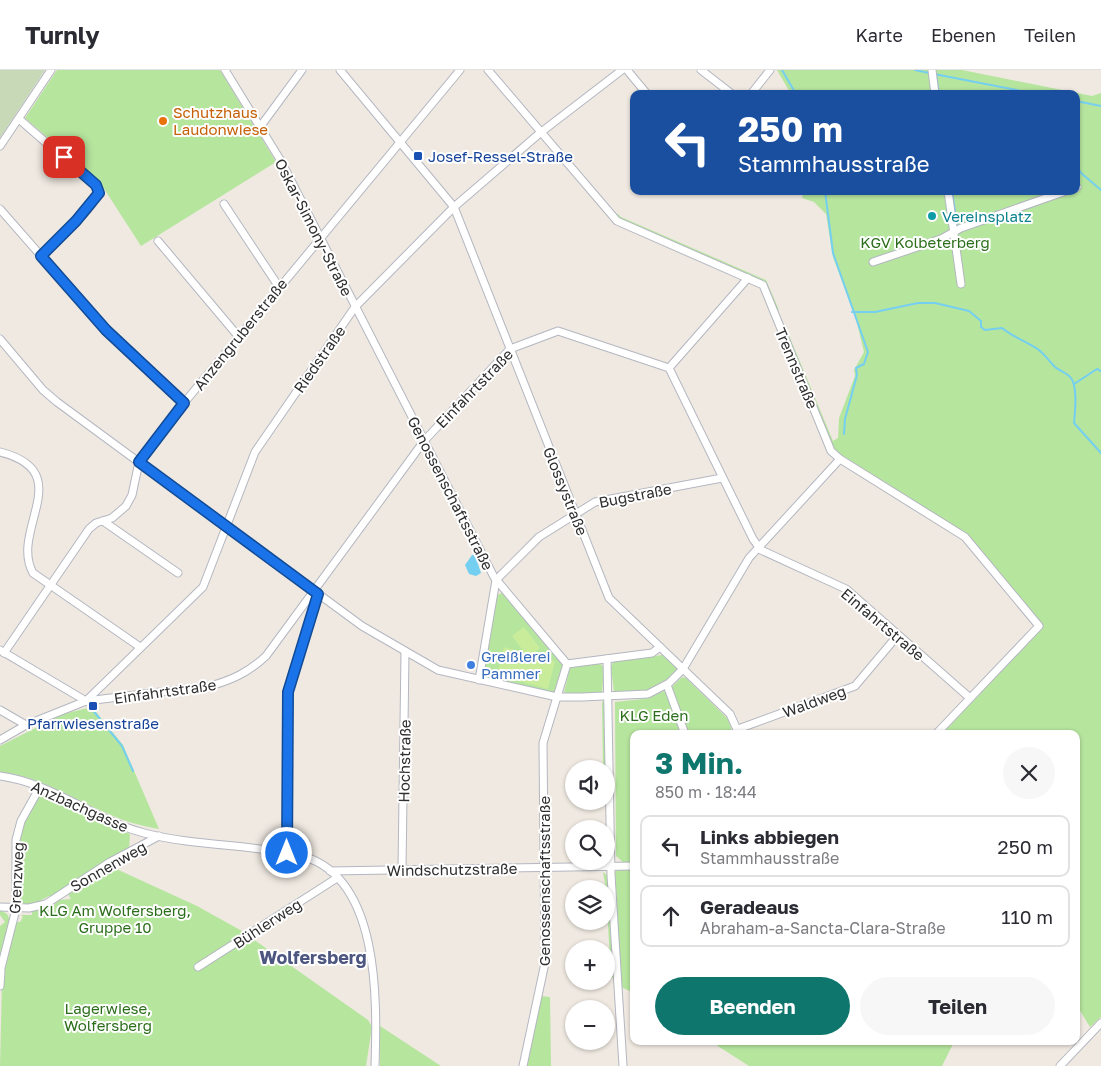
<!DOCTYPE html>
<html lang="de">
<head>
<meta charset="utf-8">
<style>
  body { margin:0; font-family:"Golos Text",sans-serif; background:#f7f7f7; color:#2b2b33; height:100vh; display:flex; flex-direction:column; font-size:19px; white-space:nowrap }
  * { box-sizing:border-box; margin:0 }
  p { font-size:16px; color:#7c7c81 }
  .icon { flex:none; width:28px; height:28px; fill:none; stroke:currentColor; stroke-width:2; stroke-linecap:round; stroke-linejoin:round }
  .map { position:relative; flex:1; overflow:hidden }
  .panel { position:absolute; left:630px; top:660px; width:450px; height:315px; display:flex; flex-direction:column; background:#fff; border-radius:10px; box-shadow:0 1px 4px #0004 }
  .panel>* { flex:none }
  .hud { position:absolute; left:630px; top:20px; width:450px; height:105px; border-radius:10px; box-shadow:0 1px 4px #0004; background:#1a4fa0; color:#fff; overflow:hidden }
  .buttons { position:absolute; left:565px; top:690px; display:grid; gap:10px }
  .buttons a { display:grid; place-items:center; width:50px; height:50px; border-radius:50%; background:#fff; box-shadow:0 1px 4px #0004; font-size:25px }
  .pin { position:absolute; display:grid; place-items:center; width:42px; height:42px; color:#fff; margin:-21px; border-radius:10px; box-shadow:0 2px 8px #0006 }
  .me { position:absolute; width:55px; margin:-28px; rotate:0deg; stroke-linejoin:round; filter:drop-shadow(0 0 4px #0008) }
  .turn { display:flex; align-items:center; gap:18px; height:105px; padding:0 25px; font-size:22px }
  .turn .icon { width:65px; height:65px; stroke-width:2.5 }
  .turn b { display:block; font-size:35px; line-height:42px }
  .round { display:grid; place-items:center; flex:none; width:52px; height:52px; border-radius:26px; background:#f7f7f7 }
  .overview { display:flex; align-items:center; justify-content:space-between; height:85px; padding:0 25px }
  h1 { font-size:30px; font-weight:700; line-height:38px; color:#0f766e }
  .action { display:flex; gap:10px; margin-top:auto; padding:10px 25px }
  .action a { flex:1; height:58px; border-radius:30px; background:#0f766e; color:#fff; font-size:20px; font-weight:700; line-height:58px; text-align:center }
  .action a+a { background:#f7f7f7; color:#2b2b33 }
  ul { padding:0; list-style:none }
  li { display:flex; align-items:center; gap:15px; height:62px; margin:0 10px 8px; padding:0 15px; border:2px solid #e1e1e2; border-radius:10px }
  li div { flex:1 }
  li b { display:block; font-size:19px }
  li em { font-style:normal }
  header { display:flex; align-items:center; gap:30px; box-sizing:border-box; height:70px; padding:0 25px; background:#fff; border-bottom:1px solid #e1e1e2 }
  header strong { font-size:24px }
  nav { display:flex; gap:28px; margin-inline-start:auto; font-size:18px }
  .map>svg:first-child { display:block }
</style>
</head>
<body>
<header>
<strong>Turnly</strong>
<nav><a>Karte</a><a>Ebenen</a><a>Teilen</a></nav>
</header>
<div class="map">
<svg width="1101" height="996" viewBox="0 0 1101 996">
  <rect width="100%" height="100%" fill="#efe9e1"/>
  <g fill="#b6e59e">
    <polygon points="57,0 220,0 276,92 141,176 101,114 25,48"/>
    <polygon points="777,0 962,0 1092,26 1101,23 1101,947 1090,957 1076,934 1076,664 942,664 1043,557 967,465 834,380 786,264 788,263 833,371 838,368 839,348 855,306 854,300 864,282 856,249 833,187 826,144 814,132 802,128 804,121 1076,121 1076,24 791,24"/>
    <polygon points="617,143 621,147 766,210 779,240 776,239 764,211 619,149"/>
    <polygon points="502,523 563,594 557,620 552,623 484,607 482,604 497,525"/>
    <path d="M662 585 676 596 677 601C663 620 636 626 614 622L611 597 613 592Z"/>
    <polygon points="597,593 602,595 604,600 602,623 569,624 564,622 570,598"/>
    <polygon points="682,607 686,608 728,649 733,664 688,664 671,618"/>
    <polygon points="664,621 666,623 681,664 634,664 634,793 623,792 616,786 615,632 643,629"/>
    <polygon points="602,631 605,635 605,699 603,699"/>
    <path d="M92 637 123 675 159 759C142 756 126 752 111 745 74 730 41 706 0 702V676L63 644Z"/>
    <path d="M39 723 130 764 129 779 51 827 49 826 34 834 18 836C22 789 11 766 39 723Z"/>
    <polygon points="107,797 112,797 197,836 242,861 242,866 195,896 198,900 245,870 253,869 368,950 372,957 366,996 0,996 2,912 16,852 20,852 23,847 21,845 32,845 32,841 47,837 49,841 58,830 71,829 68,824"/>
    <polygon points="619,799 634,799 634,923 621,917 615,802"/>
    <polygon points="603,802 607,805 613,908 611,908 606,819"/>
    <polygon points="0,840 7,844 10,850 0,894 0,856 5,852 0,845"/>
    <polygon points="541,926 550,927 551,996 527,996"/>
    <polygon points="380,956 441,996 380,996"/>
    <polygon points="710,971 951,971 953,974 942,996 749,996"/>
  </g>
  <polygon fill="#c8d9b8" points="0,0 45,0 0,68"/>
  <polygon fill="#c9ec9a" points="524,557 540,578 532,585 555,591 548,619 497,605 504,577 525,583 512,566"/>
  <polygon fill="#75cff0" points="472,485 475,485 481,503 476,506 469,504 465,495"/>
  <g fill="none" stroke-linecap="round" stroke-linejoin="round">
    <g stroke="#75cff0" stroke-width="2">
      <polyline points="782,0 796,24"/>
      <polyline points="915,0 929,3"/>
      <polyline points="934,4 1037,24"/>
      <polyline points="936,4 939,24"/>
      <polyline points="1076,31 1101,36"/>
      <polyline points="1076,95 1081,103 1101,120"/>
      <polyline points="825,121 833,183 868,282 864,294 856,298 857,305 845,349 844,364"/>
      <polyline points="952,121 957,154"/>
      <path d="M852 242H875L918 233H935L969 241 981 251V257L985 260 1002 258C1013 267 1027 272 1039 280 1045 285 1049 291 1055 297 1060 301 1067 303 1071 308 1078 317 1075 342 1074 353L1101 383"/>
      <polyline points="1074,314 1097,299 1101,301"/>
      <polyline points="91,638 122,676 133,701"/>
    </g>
    <defs>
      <g id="minor">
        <polyline points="225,0 281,91 494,507 567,594"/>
        <polyline points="340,0 454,137 609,528 730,644 739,664"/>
        <polyline points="488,0 617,151 763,215 831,381 840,389 965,467 1039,556 936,664"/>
        <polyline points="627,0 647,24"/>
        <polyline points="701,0 732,24"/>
        <polyline points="932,0 935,24"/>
        <polyline points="751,24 770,0"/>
        <path d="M19 49 99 119C100 134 53 174 41 185"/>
        <polyline points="260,57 302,0"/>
        <polyline points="0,76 51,0"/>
        <polyline points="1076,118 1077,117"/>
        <polyline points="948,121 961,214"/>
        <polyline points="224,134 279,217"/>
        <polyline points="0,139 106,260 184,333"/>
        <polyline points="158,171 238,266"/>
        <polyline points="873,192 941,169 961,158 1066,121"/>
        <polyline points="0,269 43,320 57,332 362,556 438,600 557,627 582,627 648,624 669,613 683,599 749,488 840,389"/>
        <polyline points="669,298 748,208"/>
        <path d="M0 382C79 402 9 460 33 503L140 577"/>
        <polyline points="103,451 178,503"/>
        <polyline points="0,580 86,631"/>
        <polyline points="4,583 89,459 96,453 112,448 126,436 132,425 139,392 184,333 460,0"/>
        <polyline points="607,589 611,805 623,996"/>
        <polyline points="567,594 652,583 660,577"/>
        <polyline points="479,610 496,510 539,467 595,432 722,408"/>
        <polyline points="667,615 685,664"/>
        <polyline points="86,631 203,517 255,382 355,237 454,137 540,63 622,0"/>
        <polyline points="0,640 26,655"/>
        <polyline points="738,659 855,616 898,565"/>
        <path d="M0 670 26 655 86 631 210 616C232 610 249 602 266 586L424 371 510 279 558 261 669 298 753 469 761 480 846 519 970 628"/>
        <path d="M0 706C53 713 94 750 144 763 194 776 248 774 298 785 381 803 377 932 375 996"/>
        <polyline points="287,783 288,622 318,524"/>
        <polyline points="402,800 405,582"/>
        <polyline points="330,801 634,796"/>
        <polyline points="0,837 29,838 46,834 110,792 159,766"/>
        <polyline points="198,897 337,808"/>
        <polyline points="0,902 16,839 16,770 21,751 40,717"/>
        <polyline points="0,916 1,901"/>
        <polyline points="523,996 545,893 543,673 567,594"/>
        <polyline points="1060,996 1101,953"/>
      </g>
    </defs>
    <use href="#minor" stroke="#b4b7c1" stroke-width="9"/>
    <use href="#minor" stroke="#fff" stroke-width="7"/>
  </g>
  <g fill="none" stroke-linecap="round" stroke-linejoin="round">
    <defs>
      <polyline id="route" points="64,87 96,115 99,123 76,151 41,186 106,260 184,333 139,392 318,524 288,622 287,783"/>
    </defs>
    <use href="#route" stroke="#114b97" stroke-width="12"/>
    <use href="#route" stroke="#1a73e8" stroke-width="9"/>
  </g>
  <circle fill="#e8710a" stroke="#fff" stroke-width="2" cx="163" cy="51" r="5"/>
  <g fill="#1a4fb4" stroke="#fff" stroke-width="2">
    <rect x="413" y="81" width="10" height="10" rx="2.5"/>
    <rect x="88" y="631" width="10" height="10" rx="2.5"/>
  </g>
  <circle fill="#0f9aa8" stroke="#fff" stroke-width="2" cx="932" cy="146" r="5"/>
  <circle fill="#3f7fe0" stroke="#fff" stroke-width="2" cx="471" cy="595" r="5"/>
  <g text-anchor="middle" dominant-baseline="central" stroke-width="4" stroke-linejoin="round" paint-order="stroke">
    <g font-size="15" fill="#c56008" stroke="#fff" text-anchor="start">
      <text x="173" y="42">Schutzhaus<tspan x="173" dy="17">Laudonwiese</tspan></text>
    </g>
    <g font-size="15" fill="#164399" stroke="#fff" text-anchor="start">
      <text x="428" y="86">Josef-Ressel-Straße</text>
      <text x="93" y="653" text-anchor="middle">Pfarrwiesenstraße</text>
    </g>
    <g font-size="15" fill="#0d838f" stroke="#fff" text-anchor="start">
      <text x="942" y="146">Vereinsplatz</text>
    </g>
    <g font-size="15" fill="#2e2e2e" stroke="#fff">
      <text transform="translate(314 157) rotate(63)">Oskar-Simony-Straße</text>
      <text transform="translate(240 264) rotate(-51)">Anzengruberstraße</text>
      <text transform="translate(319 289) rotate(-55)">Riedstraße</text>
      <text transform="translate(797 298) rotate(67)">Trennstraße</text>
      <text transform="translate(474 318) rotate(-46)">Einfahrtstraße</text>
      <text transform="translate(566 421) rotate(68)">Glossystraße</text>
      <text transform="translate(451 423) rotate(63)">Genossenschaftsstraße</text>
      <text transform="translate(635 425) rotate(-11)">Bugstraße</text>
      <text transform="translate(883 554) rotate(40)">Einfahrtstraße</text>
      <text transform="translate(165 621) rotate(-8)">Einfahrtstraße</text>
      <text transform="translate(814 631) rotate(-20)">Waldweg</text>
      <text transform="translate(404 691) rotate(-89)">Hochstraße</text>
      <text transform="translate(80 736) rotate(24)">Anzbachgasse</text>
      <text transform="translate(108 796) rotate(-30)">Sonnenweg</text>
      <text transform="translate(452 799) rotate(-1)">Windschutzstraße</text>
      <text transform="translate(16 808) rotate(-87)">Grenzweg</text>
      <text transform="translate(544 811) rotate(-90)">Genossenschaftsstraße</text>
      <text transform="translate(267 853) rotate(-33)">Bühlerweg</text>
    </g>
    <g font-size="15" fill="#2c6e1b" stroke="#fff">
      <text x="925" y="172">KGV Kolbeterberg</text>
      <text x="654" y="645">KLG Eden</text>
      <text x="115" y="840">KLG Am Wolfersberg,<tspan x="115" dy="17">Gruppe 10</tspan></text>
      <text x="108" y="938">Lagerwiese,<tspan x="108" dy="17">Wolfersberg</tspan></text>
    </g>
    <g font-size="15" fill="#366cbe" stroke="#fff" text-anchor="start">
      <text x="481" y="586">Greißlerei<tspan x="481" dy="17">Pammer</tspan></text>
    </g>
    <g font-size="18" font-weight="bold" fill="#4d5680" stroke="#fff">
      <text x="313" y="887">Wolfersberg</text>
    </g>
  </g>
</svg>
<div class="buttons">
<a><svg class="icon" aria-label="sound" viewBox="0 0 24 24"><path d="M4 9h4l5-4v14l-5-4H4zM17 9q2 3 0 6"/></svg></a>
<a><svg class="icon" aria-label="search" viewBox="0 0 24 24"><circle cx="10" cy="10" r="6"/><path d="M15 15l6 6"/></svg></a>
<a><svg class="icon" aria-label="layers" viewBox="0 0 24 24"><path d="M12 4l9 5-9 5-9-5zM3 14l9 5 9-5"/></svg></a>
<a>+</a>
<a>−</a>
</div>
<div class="pin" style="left:64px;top:87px;background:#d93025"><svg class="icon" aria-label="arrive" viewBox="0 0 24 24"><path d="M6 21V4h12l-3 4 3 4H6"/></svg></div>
<svg class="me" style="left:287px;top:783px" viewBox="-20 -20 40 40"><circle r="17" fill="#1a73e8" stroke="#fff" stroke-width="3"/><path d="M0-11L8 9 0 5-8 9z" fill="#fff"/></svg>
<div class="hud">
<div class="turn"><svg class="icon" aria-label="left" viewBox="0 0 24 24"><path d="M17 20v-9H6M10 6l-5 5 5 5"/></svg><div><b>250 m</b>Stammhausstraße</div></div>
</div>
<section class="panel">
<div class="overview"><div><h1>3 Min.</h1><p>850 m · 18:44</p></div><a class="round"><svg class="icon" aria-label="close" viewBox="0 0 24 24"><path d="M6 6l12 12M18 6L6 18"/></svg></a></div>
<ul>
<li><svg class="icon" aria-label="left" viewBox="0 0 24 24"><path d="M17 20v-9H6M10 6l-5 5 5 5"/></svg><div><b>Links abbiegen</b><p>Stammhausstraße</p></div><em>250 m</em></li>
<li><svg class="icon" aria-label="ahead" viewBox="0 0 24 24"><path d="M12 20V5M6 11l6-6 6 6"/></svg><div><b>Geradeaus</b><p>Abraham-a-Sancta-Clara-Straße</p></div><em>110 m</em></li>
</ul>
<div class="action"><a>Beenden</a><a>Teilen</a></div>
</section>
</div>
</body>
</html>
